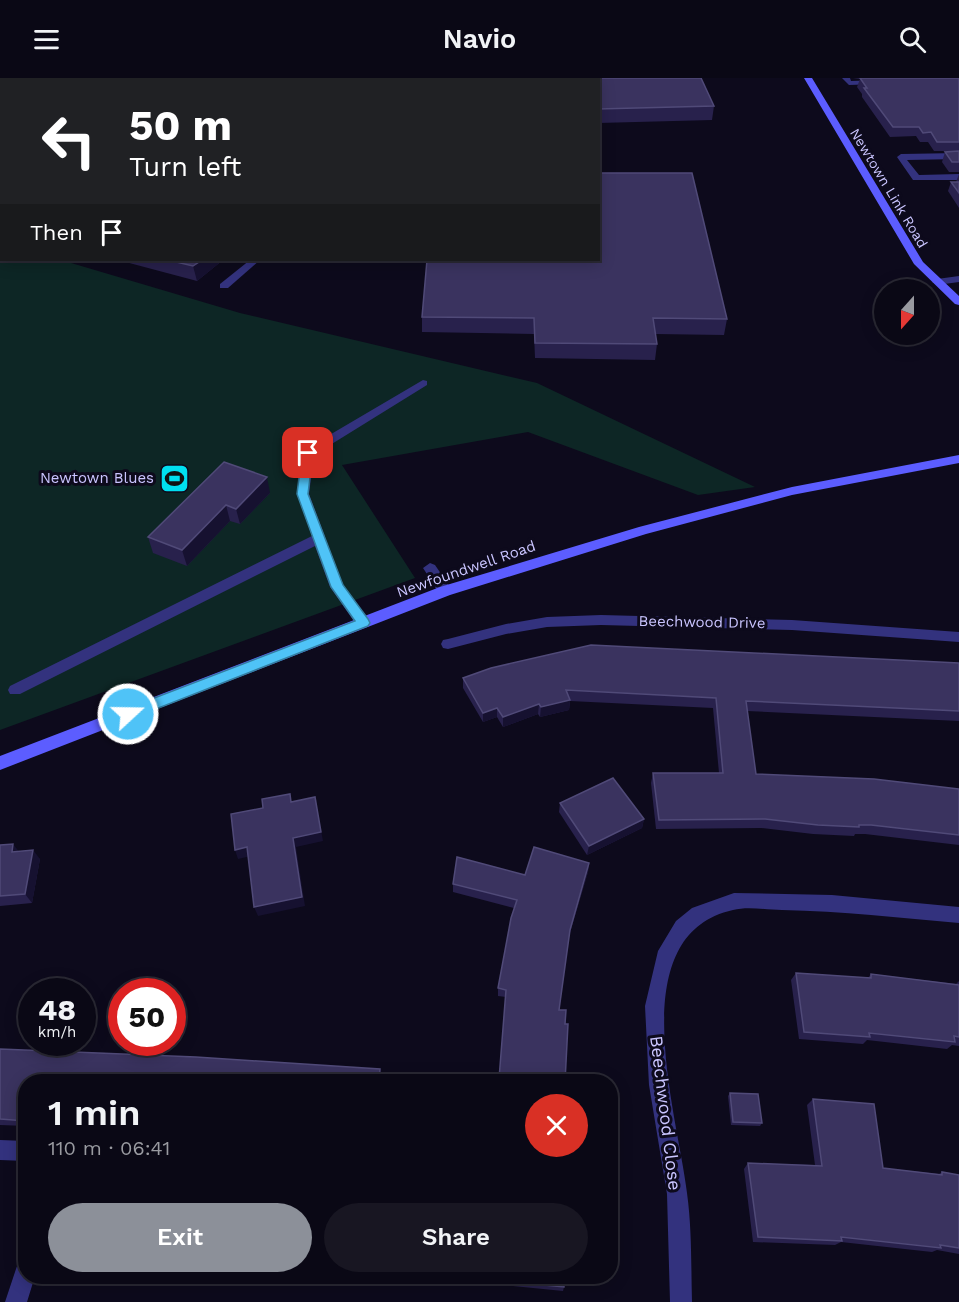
<!DOCTYPE html>
<html lang="en">
<head>
<meta charset="utf-8">
<style>
  body { margin:0; font-family:"Work Sans",sans-serif; background:#181622; color:#f1f3f6; height:100vh; display:flex; flex-direction:column; font-size:22px; white-space:nowrap }
  * { box-sizing:border-box; margin:0 }
  p { font-size:20px; color:#999aa0 }
  .icon { flex:none; width:33px; height:33px; fill:none; stroke:currentColor; stroke-width:2; stroke-linecap:round; stroke-linejoin:round }
  .map { position:relative; flex:1; overflow:hidden }
  .drawer { position:absolute; left:18px; top:996px; width:600px; height:210px; display:flex; flex-direction:column; background:#0a0815; border-radius:24px; box-shadow:0 3px 15px #0003,0 0 0 2px #2a2934 }
  .drawer>* { flex:none }
  .banner { position:absolute; left:0px; top:0px; width:600px; height:183px; box-shadow:0 3px 15px #0003,0 0 0 2px #2a2934; background:#202124; color:#fff; overflow:hidden }
  .needle { width:39px; rotate:201deg }
  .tools { position:absolute; left:874px; top:201px; display:grid; gap:12px }
  .tools a { display:grid; place-items:center; width:66px; height:66px; border-radius:50%; background:#0a0815; box-shadow:0 3px 15px #0003,0 0 0 2px #2a2934; font-size:30px }
  .speed { position:absolute; left:18px; top:900px; display:flex; gap:12px; font-size:30px; font-weight:700; text-align:center }
  .speed>* { display:grid; place-content:center; width:78px; height:78px; border-radius:50%; background:#0a0815; box-shadow:0 3px 15px #0003,0 0 0 2px #2a2934; line-height:1 }
  .speed small { font-size:15px; font-weight:400 }
  .speed .limit { border:9px solid #d22; background:#fff; color:#111 }
  .pin { position:absolute; display:grid; place-items:center; width:51px; height:51px; color:#fff; margin:-26px; border-radius:12px; box-shadow:0 3px 9px #0006 }
  .me { position:absolute; width:66px; margin:-33px; rotate:69deg; stroke-linejoin:round; filter:drop-shadow(0 0 4px #0008) }
  .turn { display:flex; align-items:center; gap:21px; height:126px; padding:0 30px; font-size:27px }
  .turn .icon { width:78px; height:78px; stroke-width:2.5 }
  .turn b { display:block; font-size:42px; line-height:51px }
  .then { display:flex; align-items:center; height:57px; padding:0 30px; background:#0003; gap:12px; font-size:22px }
  .round { display:grid; place-items:center; flex:none; width:63px; height:63px; border-radius:32px; background:#181622 }
  .headline { display:flex; align-items:center; justify-content:space-between; height:102px; padding:0 30px }
  h1 { font-size:36px; font-weight:600; line-height:45px }
  .primary-button { display:flex; gap:12px; margin-top:auto; padding:12px 30px }
  .primary-button a { flex:1; height:69px; border-radius:36px; background:#8c9099; color:#fff; font-size:24px; font-weight:600; line-height:69px; text-align:center }
  .primary-button a+a { background:#181622; color:#f1f3f6 }
  header { display:flex; justify-content:space-between; align-items:center; height:78px; padding:0 30px; background:#0a0815; font-size:27px; font-weight:600 }
  .map>svg:first-child { display:block }
</style>
</head>
<body>
<header><svg class="icon" aria-label="menu" viewBox="0 0 24 24"><path d="M4 6h16M4 12h16M4 18h16"/></svg>Navio<svg class="icon" aria-label="search" viewBox="0 0 24 24"><circle cx="10" cy="10" r="6"/><path d="M15 15l6 6"/></svg></header>
<div class="map">
<svg width="959" height="1224" viewBox="0 0 959 1224">
  <rect width="100%" height="100%" fill="#0d0a1c"/>
  <polygon fill="#0d2625" points="0,163 2,182 61,182 240,235 537,305 755,409 698,417 528,354 342,387 415,500 0,652"/>
  <g fill="none" stroke-linecap="round" stroke-linejoin="round">
    <g fill="#33327e" fill-rule="evenodd">
      <polygon points="0,0 5,0 0,3"/>
      <polygon points="250,182 260,182 228,210 220,210 220,206"/>
      <polygon points="423,302 427,303 427,307 314,377 309,416 343,507 368,541 370,545 368,549 358,549 330,509 315,468 20,616 10,616 8,612 10,608 312,458 297,416 304,372"/>
      <polygon points="430,485 435,487 450,509 452,513 450,517 440,517 425,493 423,490"/>
    </g>
    <g fill="#33327e" fill-rule="evenodd">
      <polygon points="842,0 850,0 851,3 879,2 883,4 879,6 849,7"/>
      <polygon points="959,75 959,81 907,82 919,97 959,96 959,102 913,102 897,79 901,76"/>
      <polygon points="959,198 959,204 937,207 932,204 937,201"/>
      <polygon points="601,537 792,542 959,554 959,564 792,552 601,547 547,549 506,556 448,571 443,570 441,566 443,562 448,561 506,546 547,539"/>
      <path d="M734 815 832 817 959 829V845C900 840 842 833 782 832 767 832 748 828 733 832 620 857 678 1037 687 1115 692 1151 691 1188 692 1224H670L667 1116 649 1007 645 928 658 873 676 843 692 830Z"/>
      <polygon points="0,1062 26,1063 26,1083 0,1082"/>
      <polygon points="26,1182 26,1198 35,1198 27,1224 5,1224 18,1185"/>
    </g>
    <g fill="#5c5dff" fill-rule="evenodd">
      <polygon points="804,0 812,0 923,184 959,218 959,227 955,226 914,186"/>
      <polygon points="959,377 959,385 792,417 646,456 450,517 0,692 0,678 440,509 639,449 792,409"/>
    </g>
  </g>
  <g fill="#28214c">
    <polygon points="460,0 701,0 714,28 712,42 598,45 598,2 461,2"/>
    <polygon points="853,0 959,0 959,94 949,94 942,84 945,74 958,73 934,73 928,64 920,64 916,58 890,59 862,19 862,16 857,9 860,1"/>
    <polygon points="2,28 2,159 0,159 0,29"/>
    <polygon points="959,96 959,130 948,113 951,104 956,104"/>
    <polygon points="118,182 223,182 197,203"/>
    <polygon points="422,239 727,241 724,257 655,256 657,266 655,282 535,280 534,256 422,254"/>
    <polygon points="224,384 270,415 240,446 230,443 187,488 153,475 148,459"/>
    <polygon points="959,585 959,643 747,633 756,696 959,711 959,767 865,756 855,756 854,758 813,756 761,750 656,751 651,705 653,695 719,695 713,630 570,623 569,632 540,639 538,636 503,649 497,639 483,644 463,610 463,600"/>
    <polygon points="560,725 644,741 642,750 587,777 559,734"/>
    <polygon points="0,767 40,781 32,825 0,828"/>
    <polygon points="589,785 588,794 569,858 559,932 565,1004 499,1004 506,919 498,918 498,910 514,830 453,814 453,806 525,797"/>
    <polygon points="796,895 868,900 871,896 956,906 959,903 959,968 952,967 947,971 867,962 863,966 799,961 791,902"/>
    <polygon points="0,971 382,998 26,1004 26,1048 0,1047"/>
    <polygon points="730,1015 762,1045 760,1048 731,1047 728,1018"/>
    <polygon points="813,1021 883,1090 939,1096 942,1094 959,1097 959,1176 937,1172 932,1174 841,1164 835,1167 753,1164 744,1091 748,1085 815,1087 807,1027"/>
    <polygon points="493,1198 564,1209 563,1213 493,1206"/>
  </g>
  <g fill="#161130">
    <polygon points="266,0 282,0 282,2 264,2"/>
    <polygon points="202,182 223,182 197,203 193,188"/>
    <polygon points="267,399 270,415 240,446 236,431"/>
    <polygon points="226,427 230,443 187,488 182,472"/>
    <polygon points="570,622 569,632 540,639 541,629"/>
    <polygon points="539,626 538,636 503,649 503,639"/>
    <polygon points="497,630 497,639 483,644 483,635"/>
    <polygon points="315,719 323,763 296,769 305,828 258,838 254,829 293,760"/>
    <polygon points="644,741 642,750 587,777 589,768"/>
    <polygon points="13,766 20,775 12,774"/>
    <polygon points="247,769 251,778 238,781 235,772"/>
    <polygon points="33,772 40,781 32,825 25,816"/>
    <polygon points="589,785 588,794 568,860 570,852"/>
    <polygon points="380,991 382,998 381,1004 379,1004"/>
  </g>
  <g fill="#3a335f" stroke="#504a78" stroke-width="1.5">
    <polygon points="41,0 266,0 264,2 39,2"/>
    <polygon points="360,0 394,0 393,2 358,2"/>
    <polygon points="462,0 701,0 714,28 598,31 598,2 462,2"/>
    <polygon points="860,0 959,0 959,64 937,64 931,54 923,55 919,49 893,49 864,10 867,10"/>
    <polygon points="2,28 2,146 0,145 0,29"/>
    <polygon points="959,73 959,84 952,84 945,74"/>
    <polygon points="598,95 692,95 727,241 653,240 657,266 535,265 534,240 422,239 427,182 598,182"/>
    <polygon points="951,104 959,104 959,115"/>
    <polygon points="168,182 202,182 193,188"/>
    <polygon points="224,384 267,399 236,431 226,427 182,472 148,459"/>
    <polygon points="591,567 959,585 959,633 746,623 756,696 874,701 959,711 959,757 871,747 859,747 859,749 818,747 765,741 659,742 653,695 723,695 716,620 566,612 570,622 541,629 539,626 503,639 497,630 483,635 463,600 491,590"/>
    <polygon points="613,700 644,741 589,768 560,725"/>
    <polygon points="290,716 291,724 315,719 321,754 293,760 302,819 254,829 247,769 235,772 231,736 263,730 262,721"/>
    <polygon points="13,766 12,774 33,772 25,816 0,818 0,767"/>
    <polygon points="534,769 589,785 570,852 559,932 566,932 565,946 568,946 565,1004 503,1004 503,1002 499,1001 506,912 498,910 511,840 517,822 453,806 457,779 525,797"/>
    <polygon points="796,895 871,900 871,896 959,907 959,959 954,958 955,964 869,955 870,959 804,954"/>
    <polygon points="0,971 196,979 380,991 379,1004 26,1004 26,1043 0,1041"/>
    <polygon points="730,1015 758,1016 762,1045 733,1044"/>
    <polygon points="813,1021 874,1026 883,1090 942,1097 942,1094 959,1097 959,1170 940,1167 941,1170 841,1159 842,1163 758,1159 748,1085 822,1088"/>
    <polygon points="493,1198 564,1198 564,1209 493,1202"/>
  </g>
  <polygon fill="#4fc3f7" stroke="#337fa1" stroke-width="1.5" points="308,371 313,375 308,416 343,507 368,541 370,545 368,548 133,640 123,640 121,636 123,632 355,543 331,509 297,416 302,375"/>
  <defs>
    <symbol id="stadium-square" viewBox="-11 -11 22 22"><rect x="-9" y="-9" width="18" height="18" rx="4" fill="#00dff0" stroke="#0d0a1c"/><path d="M0-5a6.5 5 0 1 0 0 10a6.5 5 0 1 0 0-10ZM-3.5-1.8h7v3.6h-7Z" fill="#111"/></symbol>
  </defs>
  <g fill-rule="evenodd">
    <use href="#stadium-square" x="158" y="384" width="33" height="33"/>
  </g>
  <g text-anchor="middle" dominant-baseline="central" stroke-width="6" stroke-linejoin="round" paint-order="stroke">
    <g font-size="14" fill="#cac5ff" stroke="#0d0a1c">
      <text transform="translate(889 110) rotate(59)">Newtown Link Road</text>
    </g>
    <g font-size="15" fill="#cac5ff" stroke="#0d0a1c" text-anchor="end">
      <text x="154" y="400">Newtown Blues</text>
    </g>
    <g font-size="15" fill="#cac5ff" stroke="#0d0a1c">
      <text transform="translate(466 491) rotate(-19)">Newfoundwell Road</text>
      <text transform="translate(702 544) rotate(1)">Beechwood Drive</text>
    </g>
    <g font-size="18" fill="#cac5ff" stroke="#0d0a1c">
      <text transform="translate(666 1035) rotate(83)">Beechwood Close</text>
    </g>
  </g>
</svg>
<div class="tools">
<a><svg class="needle" viewBox="-14 -14 28 28"><path d="M0-13l5 13h-10z" fill="#e53935"/><path d="M0 13l5-13h-10z" fill="#999aa0"/></svg></a>
</div>
<div class="speed"><div>48<small>km/h</small></div><div class="limit">50</div></div>
<div class="pin" style="left:308px;top:375px;background:#d93025"><svg class="icon" aria-label="arrive" viewBox="0 0 24 24"><path d="M6 21V4h12l-3 4 3 4H6"/></svg></div>
<svg class="me" style="left:128px;top:636px" viewBox="-20 -20 40 40"><circle r="17" fill="#4fc3f7" stroke="#fff" stroke-width="3"/><path d="M0-11L8 9 0 5-8 9z" fill="#fff"/></svg>
<div class="banner">
<div class="turn"><svg class="icon" aria-label="left" viewBox="0 0 24 24"><path d="M17 20v-9H6M10 6l-5 5 5 5"/></svg><div><b>50 m</b>Turn left</div></div>
<div class="then">Then<svg class="icon" aria-label="arrive" viewBox="0 0 24 24"><path d="M6 21V4h12l-3 4 3 4H6"/></svg></div>
</div>
<section class="drawer">
<div class="headline"><div><h1>1 min</h1><p>110 m · 06:41</p></div><a class="round" style="background:#d93025;color:#fff"><svg class="icon" aria-label="close" viewBox="0 0 24 24"><path d="M6 6l12 12M18 6L6 18"/></svg></a></div>
<div class="primary-button"><a>Exit</a><a>Share</a></div>
</section>
</div>
</body>
</html>
